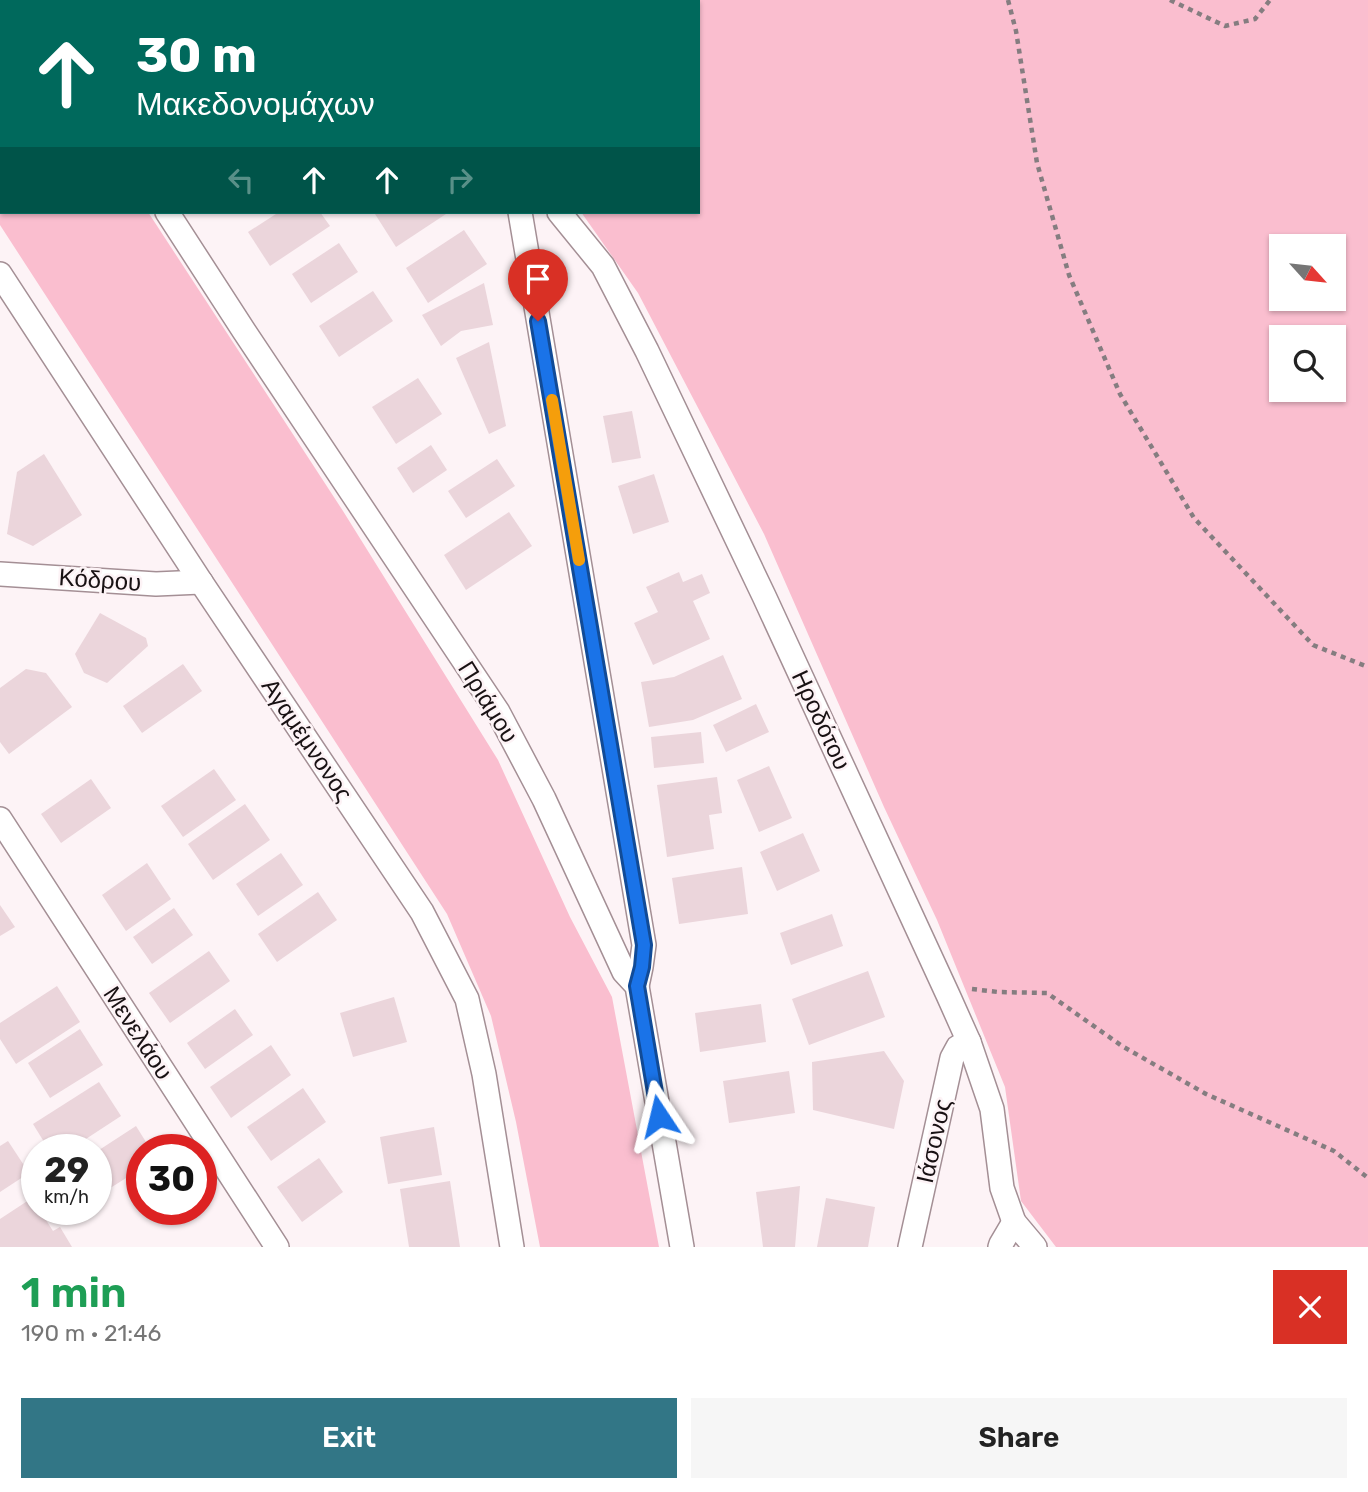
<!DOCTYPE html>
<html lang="en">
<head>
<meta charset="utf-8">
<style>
  body { margin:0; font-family:Rubik,sans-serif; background:#f6f6f6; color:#222; height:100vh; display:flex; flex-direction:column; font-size:26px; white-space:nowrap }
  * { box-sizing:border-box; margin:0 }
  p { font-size:23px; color:#767676 }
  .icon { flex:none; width:38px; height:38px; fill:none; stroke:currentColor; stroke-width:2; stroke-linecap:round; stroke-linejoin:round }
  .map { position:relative; height:1247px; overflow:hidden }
  .drawer { display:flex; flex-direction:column; background:#fff; flex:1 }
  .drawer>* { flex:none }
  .banner { position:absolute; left:0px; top:0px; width:700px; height:214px; box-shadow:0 2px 5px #0004; background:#00695c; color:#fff; overflow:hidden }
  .needle { width:46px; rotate:117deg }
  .buttons { position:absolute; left:1269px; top:234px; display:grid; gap:14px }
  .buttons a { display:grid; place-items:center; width:77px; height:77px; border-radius:0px; background:#fff; box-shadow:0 2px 5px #0004; font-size:35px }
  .speed { position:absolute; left:21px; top:1134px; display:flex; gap:14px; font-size:35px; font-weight:700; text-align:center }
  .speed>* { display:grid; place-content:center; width:91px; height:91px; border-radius:50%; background:#fff; box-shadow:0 2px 5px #0004; line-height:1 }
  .speed small { font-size:18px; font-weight:400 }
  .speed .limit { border:10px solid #d22; background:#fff; color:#111 }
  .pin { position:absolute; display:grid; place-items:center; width:60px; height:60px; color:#fff; margin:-72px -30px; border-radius:50% 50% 50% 0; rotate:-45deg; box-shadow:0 0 7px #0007 }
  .pin .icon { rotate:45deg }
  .me { position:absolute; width:77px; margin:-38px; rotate:350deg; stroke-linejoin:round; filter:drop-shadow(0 0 5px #0008) }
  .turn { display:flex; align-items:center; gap:24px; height:147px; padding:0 21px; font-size:32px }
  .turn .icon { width:91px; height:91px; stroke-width:2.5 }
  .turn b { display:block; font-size:49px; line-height:60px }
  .lanes { display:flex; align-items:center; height:66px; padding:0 21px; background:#0003; justify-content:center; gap:35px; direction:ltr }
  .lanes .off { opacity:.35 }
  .round { display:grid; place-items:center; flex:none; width:74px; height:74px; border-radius:0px; background:#f6f6f6 }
  .overview { display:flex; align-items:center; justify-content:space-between; height:119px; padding:0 21px }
  h1 { font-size:42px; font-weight:600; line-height:52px; color:#1e9e55 }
  .primary-button { display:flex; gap:14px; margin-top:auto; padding:14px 21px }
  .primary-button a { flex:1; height:80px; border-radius:0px; background:#327686; color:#fff; font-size:28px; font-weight:600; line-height:80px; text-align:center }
  .primary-button a+a { background:#f6f6f6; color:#222 }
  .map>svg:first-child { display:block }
</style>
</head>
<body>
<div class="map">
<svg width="1368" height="1247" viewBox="0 0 1368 1247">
  <rect width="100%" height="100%" fill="#fdf3f6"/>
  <g fill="#fabecf" fill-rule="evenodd">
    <polygon points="0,0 11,0 12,2 2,2 2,212 148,212 343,511 498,760 570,917 612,997 659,1247 540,1247 516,1122 491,1016 447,914 0,225"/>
    <path d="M406 0H1368V1247H1056L1021 1201 1005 1087 937 920 884 807 764 534 638 293 581 212H698V2H408ZM1281 247H1334V299H1281ZM1281 338H1334V390H1281Z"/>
  </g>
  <g fill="#ebd5db">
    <polygon points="279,212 320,212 330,226 270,266 248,232"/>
    <polygon points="378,212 449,212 396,247 375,214"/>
    <polygon points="464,230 487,264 428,303 406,268"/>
    <polygon points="339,243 358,272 311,303 292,274"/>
    <polygon points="484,283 493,325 461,331 441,346 422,315"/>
    <polygon points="373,291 393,321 339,357 319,326"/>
    <polygon points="489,342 506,426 489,434 456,358"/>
    <polygon points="418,378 442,414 396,444 372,407"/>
    <polygon points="632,411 641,458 612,463 603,416"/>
    <polygon points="431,445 447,470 413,493 397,468"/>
    <polygon points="44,454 82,515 33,546 7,534 17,472"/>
    <polygon points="497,459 515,486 466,518 448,491"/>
    <polygon points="654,474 669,522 633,534 618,486"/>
    <polygon points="509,512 532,546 466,590 444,555"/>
    <polygon points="679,572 683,582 702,574 710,593 693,601 710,639 653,665 634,623 658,612 646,587"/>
    <polygon points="100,613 146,638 148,646 107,683 84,673 75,654"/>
    <polygon points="723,655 742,699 693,720 649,727 641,682 674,677"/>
    <polygon points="183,664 202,691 142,733 123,706"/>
    <polygon points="26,669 46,673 72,707 9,754 0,742 0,688"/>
    <polygon points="756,704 769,732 726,752 713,725"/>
    <polygon points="701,732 704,763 654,768 651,737"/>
    <polygon points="769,766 792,818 759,832 737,780"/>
    <polygon points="214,769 236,800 183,837 161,806"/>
    <polygon points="717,777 722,813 709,815 714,849 667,857 657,785"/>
    <polygon points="91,779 111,808 61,843 41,814"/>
    <polygon points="245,804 270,840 213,880 188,844"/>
    <polygon points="803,833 820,871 777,891 760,852"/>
    <polygon points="281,853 303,885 258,916 236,884"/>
    <polygon points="147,863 171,899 126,931 102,895"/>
    <polygon points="742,867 748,914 679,924 672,878"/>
    <polygon points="318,892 337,920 277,962 258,934"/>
    <polygon points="0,905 15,927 0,936"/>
    <polygon points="174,908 193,935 152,964 133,937"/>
    <polygon points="832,914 843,946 791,965 780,933"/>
    <polygon points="209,951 230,981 170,1023 149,993"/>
    <polygon points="868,971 885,1017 809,1045 792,999"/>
    <polygon points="57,986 80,1022 16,1064 0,1039 0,1023"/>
    <polygon points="394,997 407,1042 353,1057 340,1013"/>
    <polygon points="761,1004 766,1042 700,1052 695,1013"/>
    <polygon points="235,1009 253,1035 205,1069 187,1043"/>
    <polygon points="80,1029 103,1065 50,1098 28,1063"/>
    <polygon points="271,1045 291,1075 231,1118 210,1087"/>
    <polygon points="884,1051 904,1081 894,1129 813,1110 812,1062"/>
    <polygon points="789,1071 795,1113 729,1123 723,1081"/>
    <polygon points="99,1082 121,1116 69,1150 49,1150 33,1124"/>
    <polygon points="303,1088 326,1122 271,1161 247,1127"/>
    <polygon points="136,1126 151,1150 142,1150 142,1168 96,1197 96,1152"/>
    <polygon points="434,1127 442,1175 388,1184 380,1137"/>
    <polygon points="8,1141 29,1173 0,1192 0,1146"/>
    <polygon points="319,1158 343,1192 302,1222 277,1187"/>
    <polygon points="450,1181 460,1247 409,1247 400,1189"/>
    <polygon points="800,1186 795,1247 763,1247 756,1192"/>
    <polygon points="32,1198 37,1206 37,1209 39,1209 53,1231 60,1227 72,1247 0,1247 0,1219"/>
    <polygon points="826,1198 875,1207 868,1247 817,1247"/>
  </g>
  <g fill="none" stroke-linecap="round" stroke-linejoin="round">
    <defs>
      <g id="street">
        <polyline points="30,0 31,2"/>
        <polyline points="387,0 388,2"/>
        <polyline points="167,212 244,331 498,712 544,799 624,972 637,986 682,1247"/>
        <polyline points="520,212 644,945 641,967 637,986"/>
        <polyline points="559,212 603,266 647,351 764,596 948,995 969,1042 992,1109 1002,1188 1014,1222 1035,1247"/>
        <polyline points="0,274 201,582 422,912 467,999 484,1074 512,1247"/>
        <polyline points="0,574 156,584 201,582"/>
        <polyline points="0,819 277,1247"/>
        <polyline points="910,1247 952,1058 958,1047 969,1042"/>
        <polyline points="1000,1247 1001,1244 1014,1222"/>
      </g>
    </defs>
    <use href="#street" stroke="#a48f95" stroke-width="26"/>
    <g stroke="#857d80" stroke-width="4.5" stroke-dasharray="5 5" stroke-linecap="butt">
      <polyline points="1008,0 1016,31 1037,163 1069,275 1120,394 1194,518 1313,645 1368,667"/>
      <polyline points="1170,0 1225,26 1255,19 1270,0"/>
      <polyline points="972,989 998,992 1047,993 1122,1046 1206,1094 1334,1151 1368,1178"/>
    </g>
    <use href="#street" stroke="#fff" stroke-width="23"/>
  </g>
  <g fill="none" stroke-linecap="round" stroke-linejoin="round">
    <defs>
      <polyline id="route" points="538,321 644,945 642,967 637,986 659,1116"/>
    </defs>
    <use href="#route" stroke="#114b97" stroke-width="18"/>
    <use href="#route" stroke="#1a73e8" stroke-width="12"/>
    <polyline stroke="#f59e0b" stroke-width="12" points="552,400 579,560"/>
  </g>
  <g text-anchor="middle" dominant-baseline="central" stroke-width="5" stroke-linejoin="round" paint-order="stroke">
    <g font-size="24" fill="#181113" stroke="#fdf3f6">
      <text transform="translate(100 580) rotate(4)">Κόδρου</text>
      <text transform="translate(488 702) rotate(58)">Πριάμου</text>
      <text transform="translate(821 720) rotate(65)">Ηροδότου</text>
      <text transform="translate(307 740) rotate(56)">Αγαμέμνονος</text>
      <text transform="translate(138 1033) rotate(57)">Μενελάου</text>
      <text transform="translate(934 1141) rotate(-77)">Ιάσονος</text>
    </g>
  </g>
</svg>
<div class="buttons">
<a><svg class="needle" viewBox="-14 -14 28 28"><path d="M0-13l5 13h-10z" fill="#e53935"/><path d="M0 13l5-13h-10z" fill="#767676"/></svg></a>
<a><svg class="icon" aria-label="search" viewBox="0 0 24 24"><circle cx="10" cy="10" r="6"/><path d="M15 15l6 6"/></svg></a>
</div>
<div class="speed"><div>29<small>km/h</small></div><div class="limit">30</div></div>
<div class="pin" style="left:538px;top:321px;background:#d93025"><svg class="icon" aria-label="arrive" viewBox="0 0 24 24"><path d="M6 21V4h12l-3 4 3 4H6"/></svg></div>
<svg class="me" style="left:659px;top:1116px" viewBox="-20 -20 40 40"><path d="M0-17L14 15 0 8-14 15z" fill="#1a73e8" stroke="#fff" stroke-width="4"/></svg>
<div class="banner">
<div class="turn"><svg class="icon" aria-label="ahead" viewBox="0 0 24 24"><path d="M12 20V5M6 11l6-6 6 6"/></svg><div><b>30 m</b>Μακεδονομάχων</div></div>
<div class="lanes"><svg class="icon off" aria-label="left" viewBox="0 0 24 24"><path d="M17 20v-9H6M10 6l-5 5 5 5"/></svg><svg class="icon" aria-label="ahead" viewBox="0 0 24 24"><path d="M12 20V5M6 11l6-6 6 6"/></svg><svg class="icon" aria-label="ahead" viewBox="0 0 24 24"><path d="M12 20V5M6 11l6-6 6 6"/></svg><svg class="icon off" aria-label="right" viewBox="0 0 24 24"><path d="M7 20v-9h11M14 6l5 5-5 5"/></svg></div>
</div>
</div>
<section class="drawer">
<div class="overview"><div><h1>1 min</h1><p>190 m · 21:46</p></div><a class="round" style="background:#d93025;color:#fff"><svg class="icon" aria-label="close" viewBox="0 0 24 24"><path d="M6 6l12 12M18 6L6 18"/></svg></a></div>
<div class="primary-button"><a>Exit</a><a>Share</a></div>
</section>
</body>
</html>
